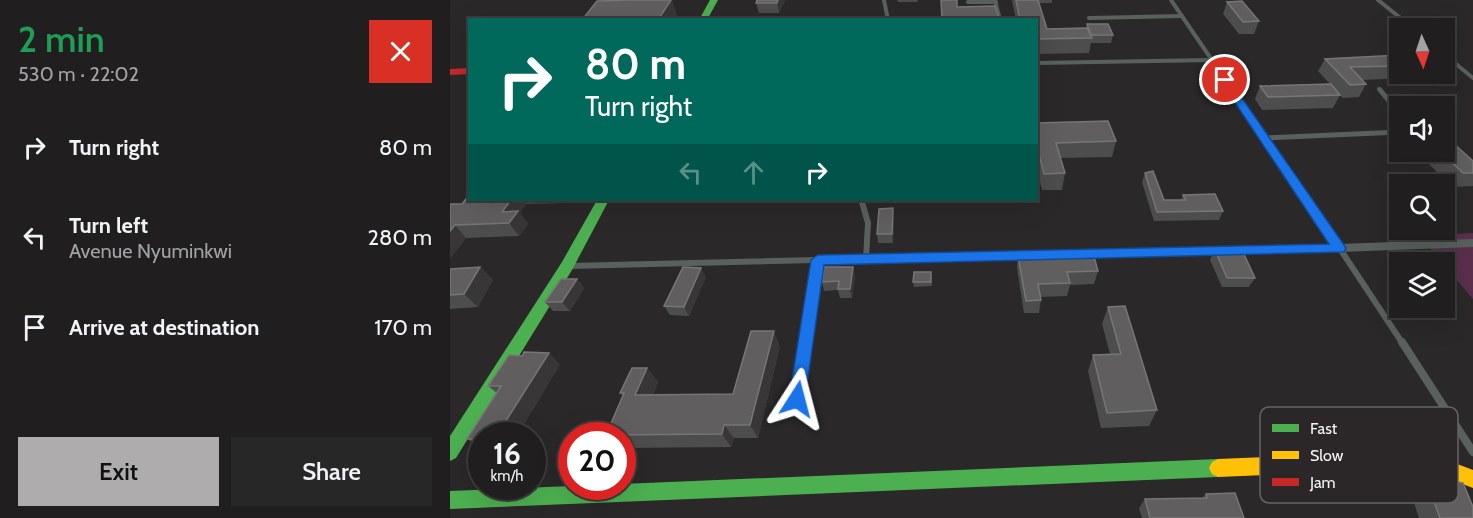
<!DOCTYPE html>
<html lang="en">
<head>
<meta charset="utf-8">
<style>
  body { margin:0; font-family:Cabin,sans-serif; background:#282728; color:#f1f3f6; height:100vh; display:flex; flex-direction:column; font-size:22px; white-space:nowrap }
  * { box-sizing:border-box; margin:0 }
  p { font-size:20px; color:#a2a2a4 }
  .icon { flex:none; width:33px; height:33px; fill:none; stroke:currentColor; stroke-width:2; stroke-linecap:round; stroke-linejoin:round }
  .map { position:relative; flex:1; overflow:hidden }
  .side { display:flex; flex-direction:column; background:#201e1f; width:450px }
  .side>* { flex:none }
  .banner { position:absolute; left:18px; top:18px; width:570px; height:183px; border-radius:0px; box-shadow:0 6px 24px #0002,0 0 0 2px #3d3c3d; background:#00695c; color:#fff; overflow:hidden }
  .needle { width:39px; rotate:177deg }
  .buttons { position:absolute; left:939px; top:18px; display:grid; gap:12px }
  .buttons a { display:grid; place-items:center; width:66px; height:66px; border-radius:0px; background:#201e1f; box-shadow:0 6px 24px #0002,0 0 0 2px #3d3c3d; font-size:30px }
  .speed { position:absolute; left:18px; top:422px; display:flex; gap:12px; font-size:30px; font-weight:700; text-align:center }
  .speed>* { display:grid; place-content:center; width:78px; height:78px; border-radius:50%; background:#201e1f; box-shadow:0 6px 24px #0002,0 0 0 2px #3d3c3d; line-height:1 }
  .speed small { font-size:15px; font-weight:400 }
  .speed .limit { border:9px solid #d22; background:#fff; color:#111 }
  .pin { position:absolute; display:grid; place-items:center; width:51px; height:51px; color:#fff; margin:-26px; border:3px solid #fff; border-radius:50%; box-shadow:0 2px 6px #0007 }
  .me { position:absolute; width:66px; margin:-33px; rotate:9deg; stroke-linejoin:round; filter:drop-shadow(0 0 4px #0008) }
  .turn { display:flex; align-items:center; gap:21px; height:126px; padding:0 18px; font-size:27px }
  .turn .icon { width:78px; height:78px; stroke-width:2.5 }
  .turn b { display:block; font-size:42px; line-height:51px }
  .lanes { display:flex; align-items:center; height:57px; padding:0 18px; background:#0003; justify-content:center; gap:30px; direction:ltr }
  .lanes .off { opacity:.35 }
  .round { display:grid; place-items:center; flex:none; width:63px; height:63px; border-radius:0px; background:#282728 }
  .headline { display:flex; align-items:center; justify-content:space-between; height:102px; padding:0 18px }
  h1 { font-size:36px; font-weight:600; line-height:45px; color:#1e9e55 }
  .primary-button { display:flex; gap:12px; margin-top:auto; padding:12px 18px }
  .primary-button a { flex:1; height:69px; border-radius:0px; background:#aeacad; color:#111; font-size:24px; font-weight:600; line-height:69px; text-align:center }
  .primary-button a+a { background:#282728; color:#f1f3f6 }
  ul { padding:0; list-style:none }
  li { display:flex; align-items:center; gap:18px; height:90px; padding:0 18px }
  li div { flex:1 }
  li b { display:block; font-size:22px }
  li em { font-style:normal }
  main { display:flex; flex:1; min-height:0 }
  .map>svg:first-child { display:block }
</style>
</head>
<body>
<main>
<section class="side">
<div class="headline"><div><h1>2 min</h1><p>530 m · 22:02</p></div><a class="round" style="background:#d93025;color:#fff"><svg class="icon" aria-label="close" viewBox="0 0 24 24"><path d="M6 6l12 12M18 6L6 18"/></svg></a></div>
<ul>
<li><svg class="icon" aria-label="right" viewBox="0 0 24 24"><path d="M7 20v-9h11M14 6l5 5-5 5"/></svg><div><b>Turn right</b></div><em>80 m</em></li>
<li><svg class="icon" aria-label="left" viewBox="0 0 24 24"><path d="M17 20v-9H6M10 6l-5 5 5 5"/></svg><div><b>Turn left</b><p>Avenue Nyuminkwi</p></div><em>280 m</em></li>
<li><svg class="icon" aria-label="arrive" viewBox="0 0 24 24"><path d="M6 21V4h12l-3 4 3 4H6"/></svg><div><b>Arrive at destination</b></div><em>170 m</em></li>
</ul>
<div class="primary-button"><a>Exit</a><a>Share</a></div>
</section>
<div class="map">
<svg width="1023" height="518" viewBox="0 0 1023 518">
  <rect width="100%" height="100%" fill="#2a2829"/>
  <polygon fill="#5a2f4d" points="1023,233 1023,299 995,266 994,262 992,262 969,236"/>
  <g fill="none" stroke-linecap="round" stroke-linejoin="round">
    <g stroke="#59615c" stroke-width="4">
      <polyline points="434,0 438,20"/>
      <polyline points="545,0 550,20"/>
      <polyline points="721,0 783,91"/>
      <polyline points="928,0 963,28"/>
      <polyline points="518,2 546,2"/>
      <polyline points="639,18 732,16"/>
      <polyline points="994,54 1023,78"/>
      <polyline points="586,63 762,60"/>
      <polyline points="929,89 931,91"/>
    </g>
    <g stroke="#59615c" stroke-width="5">
      <polyline points="782,90 860,204"/>
      <polyline points="930,90 950,114"/>
      <polyline points="813,138 950,132"/>
      <polyline points="411,200 412,204"/>
    </g>
    <g stroke="#59615c" stroke-width="6">
      <polyline points="412,202 418,223 416,259"/>
      <polyline points="859,202 953,344"/>
      <polyline points="785,251 890,248"/>
      <polyline points="635,254 772,251"/>
      <polyline points="119,266 574,255"/>
      <polyline points="355,344 368,260"/>
    </g>
    <g stroke="#59615c" stroke-width="8">
      <polyline points="952,342 1023,452"/>
      <polyline points="347,399 356,342"/>
    </g>
    <polygon fill="#59615c" fill-rule="evenodd" points="1023,239 1023,247 890,252 884,248 890,244"/>
    <g fill="#4caf50" fill-rule="evenodd">
      <polygon points="260,0 268,0 257,20 249,20"/>
      <polygon points="147,200 159,200 122,270 6,458 0,461 0,436 112,262"/>
      <polygon points="768,459 774,462 777,468 774,474 768,477 0,509 0,491 122,486 172,486 172,484"/>
    </g>
    <polygon fill="#ffc107" fill-rule="evenodd" points="951,451 981,454 1023,470 1023,488 981,472 951,469 768,477 762,474 759,468 762,462 768,459"/>
    <polygon fill="#c62828" fill-rule="evenodd" points="20,68 20,74 0,75 0,69"/>
  </g>
  <g fill="#4e4d4e">
    <polygon points="307,0 335,0 329,13 309,13 306,3"/>
    <polygon points="447,0 468,0 467,2 448,2"/>
    <polygon points="491,0 507,7 549,18 548,20 492,20"/>
    <polygon points="562,0 602,0 602,3 589,3 597,29 636,28 637,24 663,35 661,43 641,43 639,53 586,54 586,20 566,20"/>
    <polygon points="777,2 809,21 804,34 789,34 773,14"/>
    <polygon points="950,55 950,74 961,74 958,78 912,80 916,84 909,97 893,98 890,95 883,108 812,110 805,99 810,86 880,84 868,71 875,59"/>
    <polygon points="586,123 666,141 662,157 610,158 615,173 612,190 592,190 586,166"/>
    <polygon points="967,152 994,152 1023,161 1023,186 1002,187"/>
    <polygon points="695,173 714,200 731,200 733,195 773,211 769,220 704,221 692,182"/>
    <polygon points="20,200 119,200 116,203 76,204 70,213 78,224 69,236 16,238 0,259 0,204 12,204"/>
    <polygon points="444,218 443,243 428,243 427,234"/>
    <polygon points="765,250 805,278 799,287 772,287 760,260"/>
    <polygon points="568,256 648,271 644,284 620,285 617,296 590,297 591,300 589,313 574,313 567,268"/>
    <polygon points="30,267 43,280 28,307 0,309 0,269"/>
    <polygon points="403,267 405,276 402,298 390,298 388,290 374,291 372,282"/>
    <polygon points="481,272 482,286 464,287 463,282"/>
    <polygon points="256,277 239,316 220,315 214,306"/>
    <polygon points="127,279 134,288 120,311 103,311 95,302"/>
    <polygon points="658,307 707,410 699,426 651,428 638,371 643,355 660,354 652,324"/>
    <polygon points="330,346 308,438 284,438 281,447 172,448 173,396 170,393 197,368 208,382 203,395 283,394"/>
    <polygon points="99,353 110,365 47,393 38,386 72,356"/>
    <polygon points="17,439 32,439 32,448"/>
    <polygon points="975,477 1023,518 969,518 959,487"/>
    <polygon points="756,494 794,518 692,518 689,508 695,499 752,498"/>
  </g>
  <g fill="#383637">
    <polygon points="221,0 222,0 227,15 225,20 208,20"/>
    <polygon points="328,0 335,0 329,13 327,3"/>
    <polygon points="61,200 72,200 76,204 70,213 78,224 69,236 59,223 52,212"/>
    <polygon points="443,208 444,218 443,243 442,234"/>
    <polygon points="5,225 16,238 0,259 0,231"/>
    <polygon points="30,267 43,280 28,307 14,294"/>
    <polygon points="403,267 405,276 402,298 400,289"/>
    <polygon points="251,268 256,277 239,316 234,307"/>
    <polygon points="127,279 134,288 120,311 112,302"/>
    <polygon points="324,331 330,346 308,438 300,425"/>
    <polygon points="99,353 110,365 68,435 47,435"/>
    <polygon points="197,368 208,382 197,409 185,395"/>
    <polygon points="274,425 284,438 281,447 272,434"/>
  </g>
  <g fill="#605e5f" stroke="#777677" stroke-width="1.5">
    <polygon points="183,0 221,0 208,20 132,20 147,1"/>
    <polygon points="307,0 328,0 327,3 306,3"/>
    <polygon points="491,0 507,0 507,7 545,6 549,18 492,19"/>
    <polygon points="566,0 588,0 597,29 637,28 642,38 586,39 586,20 570,20"/>
    <polygon points="792,1 809,21 793,22 777,2"/>
    <polygon points="637,24 658,24 663,35 641,35"/>
    <polygon points="950,55 950,66 900,67 916,84 900,85 875,59"/>
    <polygon points="881,84 890,95 818,97 810,86"/>
    <polygon points="658,121 666,141 606,143 615,173 594,174 586,142 586,123"/>
    <polygon points="994,135 1023,161 1023,173 1013,173 991,152 994,152"/>
    <polygon points="703,171 714,200 736,200 733,195 765,194 773,211 707,212 695,173"/>
    <polygon points="20,194 20,200 61,200 52,212 68,211 59,223 5,225 0,231 0,204 12,204"/>
    <polygon points="443,208 442,234 427,234 429,209"/>
    <polygon points="765,250 792,250 805,278 777,278"/>
    <polygon points="643,253 648,271 617,272 620,283 588,284 591,300 576,301 568,256"/>
    <polygon points="30,267 14,294 0,295 0,269"/>
    <polygon points="233,267 251,268 234,307 214,306"/>
    <polygon points="374,267 403,267 400,289 388,289 389,281 372,282"/>
    <polygon points="464,272 481,272 481,282 463,282"/>
    <polygon points="111,279 127,279 112,302 95,302"/>
    <polygon points="675,306 707,410 657,413 643,355 671,354 658,307"/>
    <polygon points="301,331 324,331 300,425 274,425 272,434 156,435 174,393 170,393 182,368 197,368 185,395 283,394"/>
    <polygon points="74,352 99,353 47,435 32,435 32,439 17,439 51,386 38,386 59,355 72,356"/>
    <polygon points="975,477 1013,483 1023,507 1023,518 990,518"/>
    <polygon points="785,493 794,518 700,518 695,499 757,498 756,494"/>
  </g>
  <polygon fill="#1a73e8" stroke="#114b97" stroke-width="1.5" points="771,78 778,78 894,245 896,248 894,252 374,265 355,399 353,405 347,407 341,405 339,399 361,260 368,255 879,244 770,80"/>
  <rect x="810" y="407" width="198" height="96" rx="9" fill="#2b2729" stroke="#686466" stroke-width="1.5"/>
  <rect x="822" y="424" width="27" height="8" fill="#4caf50"/>
  <rect x="822" y="451" width="27" height="8" fill="#ffc107"/>
  <rect x="822" y="478" width="27" height="8" fill="#c62828"/>
  <g font-size="16" fill="#f5f3f4">
    <text x="860" y="434">Fast</text>
    <text x="860" y="461">Slow</text>
    <text x="860" y="488">Jam</text>
  </g>
</svg>
<div class="buttons">
<a><svg class="needle" viewBox="-14 -14 28 28"><path d="M0-13l5 13h-10z" fill="#e53935"/><path d="M0 13l5-13h-10z" fill="#a2a2a4"/></svg></a>
<a><svg class="icon" aria-label="sound" viewBox="0 0 24 24"><path d="M4 9h4l5-4v14l-5-4H4zM17 9q2 3 0 6"/></svg></a>
<a><svg class="icon" aria-label="search" viewBox="0 0 24 24"><circle cx="10" cy="10" r="6"/><path d="M15 15l6 6"/></svg></a>
<a><svg class="icon" aria-label="layers" viewBox="0 0 24 24"><path d="M12 4l9 5-9 5-9-5zM3 14l9 5 9-5"/></svg></a>
</div>
<div class="speed"><div>16<small>km/h</small></div><div class="limit">20</div></div>
<div class="pin" style="left:775px;top:80px;background:#d93025"><svg class="icon" aria-label="arrive" viewBox="0 0 24 24"><path d="M6 21V4h12l-3 4 3 4H6"/></svg></div>
<svg class="me" style="left:347px;top:399px" viewBox="-20 -20 40 40"><path d="M0-17L14 15 0 8-14 15z" fill="#1a73e8" stroke="#fff" stroke-width="4"/></svg>
<div class="banner">
<div class="turn"><svg class="icon" aria-label="right" viewBox="0 0 24 24"><path d="M7 20v-9h11M14 6l5 5-5 5"/></svg><div><b>80 m</b>Turn right</div></div>
<div class="lanes"><svg class="icon off" aria-label="left" viewBox="0 0 24 24"><path d="M17 20v-9H6M10 6l-5 5 5 5"/></svg><svg class="icon off" aria-label="ahead" viewBox="0 0 24 24"><path d="M12 20V5M6 11l6-6 6 6"/></svg><svg class="icon" aria-label="right" viewBox="0 0 24 24"><path d="M7 20v-9h11M14 6l5 5-5 5"/></svg></div>
</div>
</div>
</main>
</body>
</html>
